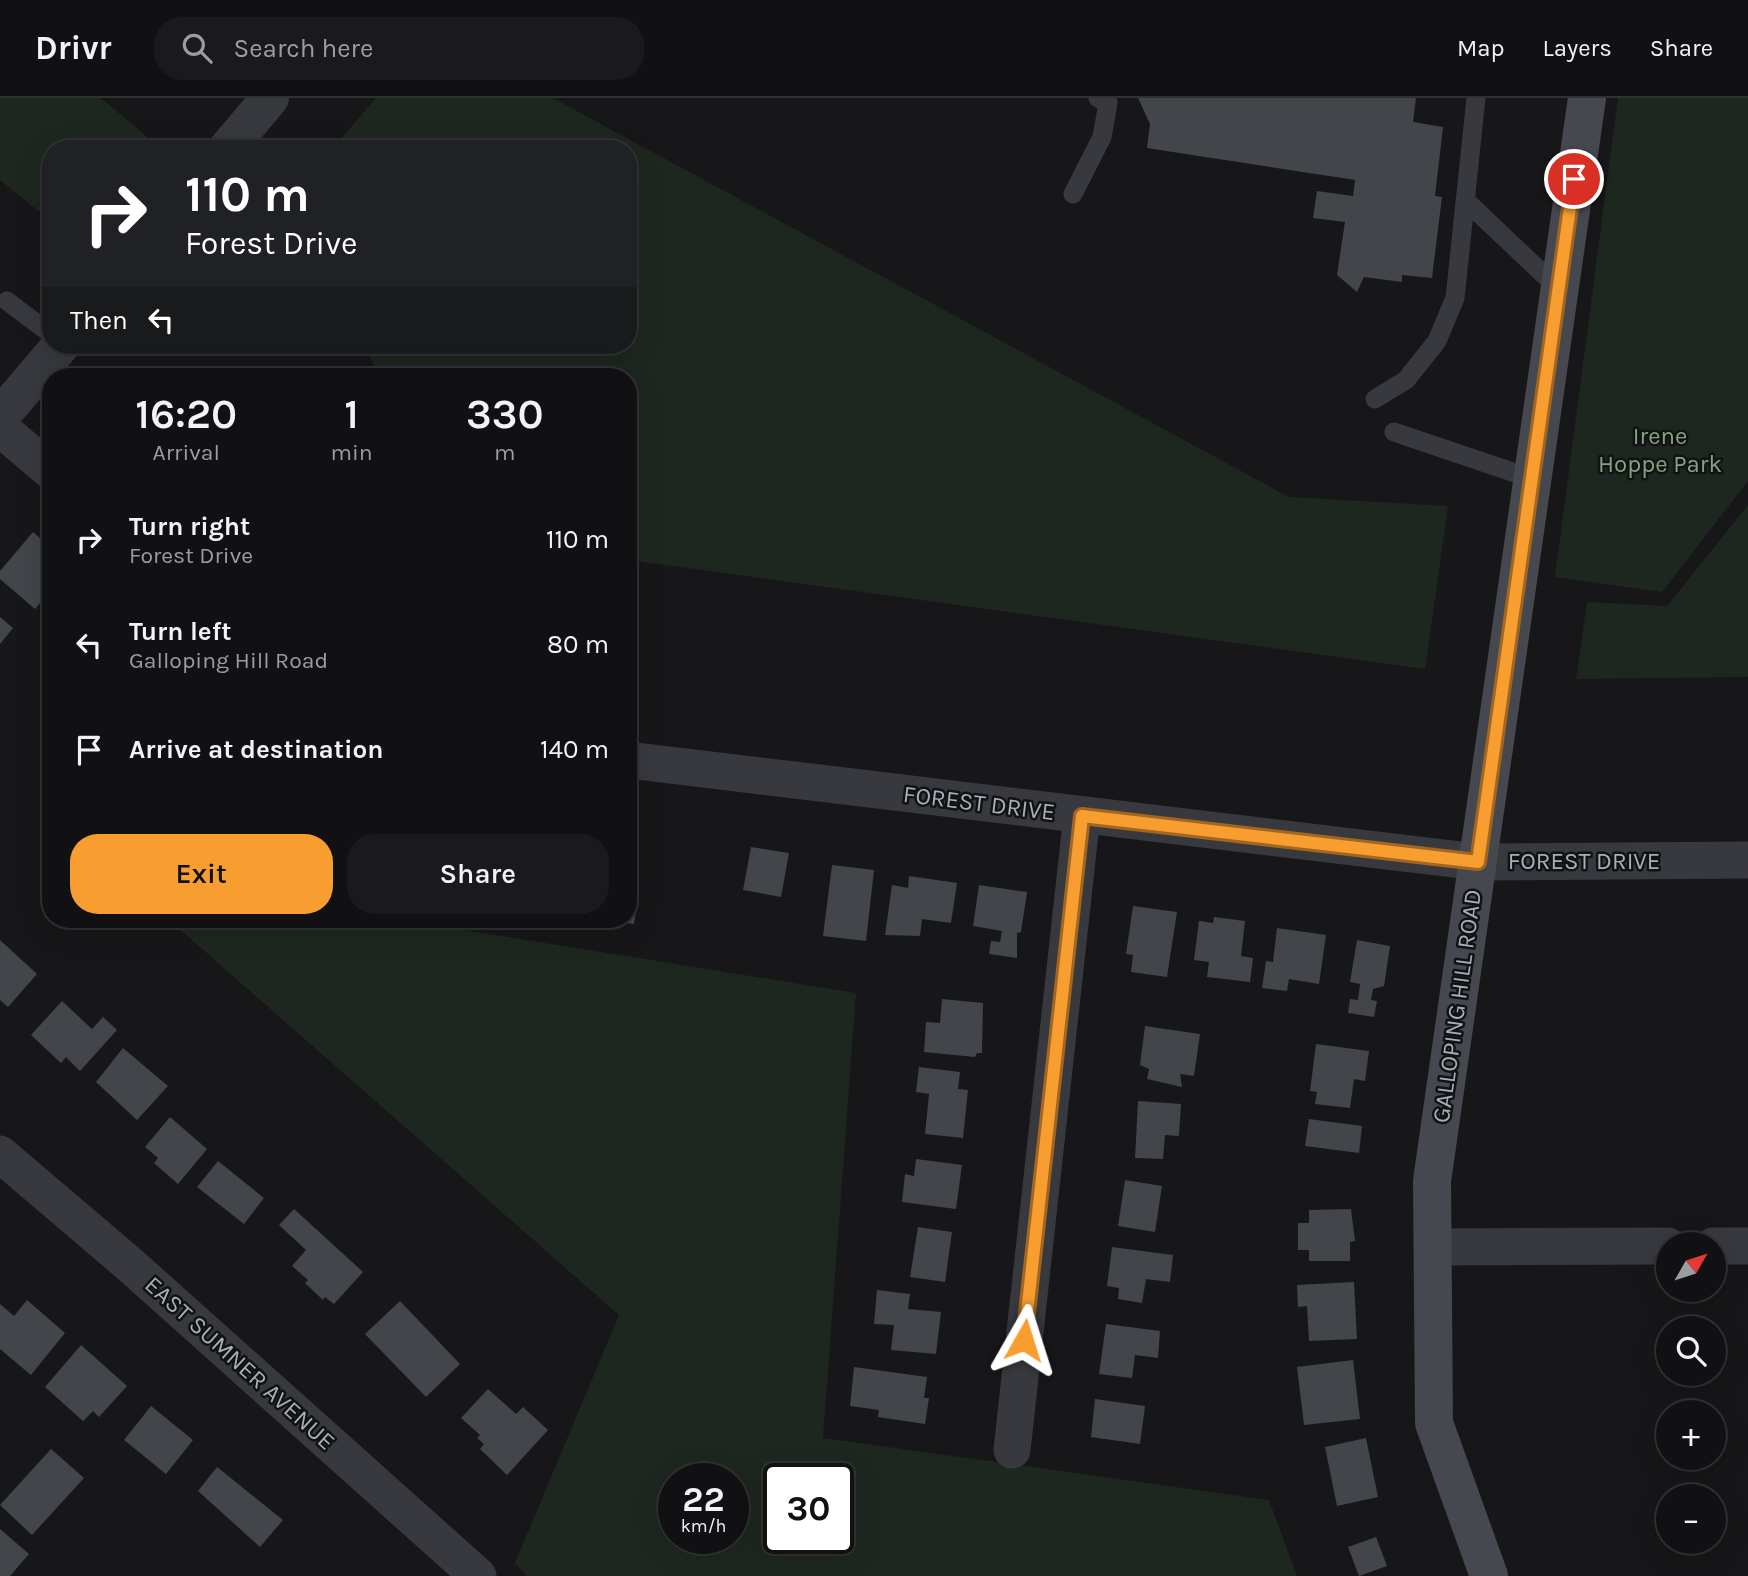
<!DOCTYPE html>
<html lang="en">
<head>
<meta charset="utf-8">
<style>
  body { margin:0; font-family:Karla,sans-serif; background:#1a1a1c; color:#f1f3f6; height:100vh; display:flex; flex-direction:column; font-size:26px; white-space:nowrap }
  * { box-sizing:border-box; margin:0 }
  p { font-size:23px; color:#9c9da0 }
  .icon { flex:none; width:38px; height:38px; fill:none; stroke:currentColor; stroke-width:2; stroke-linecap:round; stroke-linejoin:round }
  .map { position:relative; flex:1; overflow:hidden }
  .sheet { position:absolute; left:42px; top:270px; width:595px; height:560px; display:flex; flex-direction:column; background:#111113; border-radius:28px; box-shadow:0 7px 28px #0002,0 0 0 2px #303133 }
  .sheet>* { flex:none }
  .banner { position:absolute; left:42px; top:42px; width:595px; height:214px; border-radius:28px; box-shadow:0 7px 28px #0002,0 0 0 2px #303133; background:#202124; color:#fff; overflow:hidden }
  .needle { width:46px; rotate:51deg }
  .buttons { position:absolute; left:1656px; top:1134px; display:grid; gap:14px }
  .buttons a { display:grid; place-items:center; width:70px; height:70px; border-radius:50%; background:#111113; box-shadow:0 7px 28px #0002,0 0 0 2px #303133; font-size:35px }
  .speed { position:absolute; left:658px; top:1365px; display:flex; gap:14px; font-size:35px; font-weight:700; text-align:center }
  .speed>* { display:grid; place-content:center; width:91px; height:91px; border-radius:50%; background:#111113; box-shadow:0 7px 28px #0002,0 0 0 2px #303133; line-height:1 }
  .speed small { font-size:18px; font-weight:400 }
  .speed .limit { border:4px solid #111; border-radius:10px; background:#fff; color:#111 }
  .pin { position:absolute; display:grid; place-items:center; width:60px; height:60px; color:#fff; margin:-30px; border:4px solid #fff; border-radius:50%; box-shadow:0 2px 7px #0007 }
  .me { position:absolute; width:77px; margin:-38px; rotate:6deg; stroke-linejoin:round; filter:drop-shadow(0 0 5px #0008) }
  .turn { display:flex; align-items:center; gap:24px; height:147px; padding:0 28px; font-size:32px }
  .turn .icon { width:91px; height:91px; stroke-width:2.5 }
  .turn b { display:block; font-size:49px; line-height:60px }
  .then { display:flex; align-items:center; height:66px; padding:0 28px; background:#0003; gap:14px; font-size:26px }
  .eta { display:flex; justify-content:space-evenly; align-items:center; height:119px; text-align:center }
  .eta b { font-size:42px; font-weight:600; line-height:49px }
  .button { display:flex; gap:14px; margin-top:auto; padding:14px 28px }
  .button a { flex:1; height:80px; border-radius:28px; background:#f89d2f; color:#111; font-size:28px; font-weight:600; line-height:80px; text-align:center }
  .button a+a { background:#1a1a1c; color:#f1f3f6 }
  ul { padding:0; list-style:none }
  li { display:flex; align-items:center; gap:21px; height:105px; padding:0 28px }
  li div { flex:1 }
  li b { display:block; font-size:26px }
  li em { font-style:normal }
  header { display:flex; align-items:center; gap:42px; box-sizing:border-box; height:98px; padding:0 35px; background:#111113; border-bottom:2px solid #303133 }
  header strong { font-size:33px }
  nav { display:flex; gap:38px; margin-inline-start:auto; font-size:24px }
  .search { width:490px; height:63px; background:#1a1a1c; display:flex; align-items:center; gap:18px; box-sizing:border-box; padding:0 24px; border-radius:28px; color:#9c9da0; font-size:26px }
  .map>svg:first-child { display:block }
</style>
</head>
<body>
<header>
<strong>Drivr</strong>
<div class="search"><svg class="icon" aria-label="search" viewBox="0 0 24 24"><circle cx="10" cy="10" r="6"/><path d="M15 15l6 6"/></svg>Search here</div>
<nav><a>Map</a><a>Layers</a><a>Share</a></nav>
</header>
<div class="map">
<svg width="1748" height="1478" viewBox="0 0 1748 1478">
  <rect width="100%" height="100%" fill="#171719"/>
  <g fill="#1e271f" fill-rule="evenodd">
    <polygon points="0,0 101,0 147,39 136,51 51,51 51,123 0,82"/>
    <polygon points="376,0 553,0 1289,399 1448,408 1425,571 628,462 628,278 377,278 366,247 628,247 628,51 332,51"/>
    <polygon points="1618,0 1748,0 1748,383 1662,494 1555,479"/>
    <polygon points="1748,407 1748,579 1576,581 1587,504 1667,508"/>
    <path d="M168 821H397L856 895 823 1340 1269 1402 1297 1478H527L515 1465 619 1217ZM674 1381H733V1440H674ZM779 1381H838V1440H779Z"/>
  </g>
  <g fill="#424549">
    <polygon points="1138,0 1416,0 1413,24 1443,29 1435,98 1442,99 1432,180 1402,177 1402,184 1364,179 1357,194 1337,177 1345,124 1313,120 1317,93 1353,98 1355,82 1147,50 1150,26"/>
    <polygon points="33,434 51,450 51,492 35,511 0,481 0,473"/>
    <polygon points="0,519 13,530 0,546"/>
    <polygon points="751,749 789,755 781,799 743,792"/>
    <polygon points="832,767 874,772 866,843 823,838"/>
    <polygon points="909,778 957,785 951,825 922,821 920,838 885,837 892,787 908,790"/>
    <polygon points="979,787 1027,794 1021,834 1017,835 1017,860 989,856 991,843 1000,844 1002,833 973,828"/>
    <polygon points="628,804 637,805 634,826 607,822 628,821"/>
    <polygon points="1133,808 1177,814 1167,879 1131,874 1133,857 1126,856"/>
    <polygon points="1214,819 1245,823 1241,858 1253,860 1250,884 1207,879 1209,864 1194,862 1199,823 1213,825"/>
    <polygon points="1277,830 1326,837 1319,886 1289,881 1287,893 1262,890 1266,863 1273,864"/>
    <polygon points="0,842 37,876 8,909 0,902"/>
    <polygon points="1357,842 1390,848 1384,888 1373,891 1371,902 1377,903 1374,919 1348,915 1350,901 1358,902 1360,886 1350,884"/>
    <polygon points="942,901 983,905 982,955 977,955 975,959 924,954 926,924 940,925"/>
    <polygon points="62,903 92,931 103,919 117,932 80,973 66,959 61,965 31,937"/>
    <polygon points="1145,928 1200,936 1194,978 1180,976 1182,989 1147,981 1149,971 1140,967"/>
    <polygon points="1316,946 1369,953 1365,983 1354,981 1350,1010 1315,1006 1317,994 1310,993"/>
    <polygon points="123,950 168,988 137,1022 96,984"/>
    <polygon points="919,969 960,974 958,991 968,992 963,1040 925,1036 929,996 916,994"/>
    <polygon points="1138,1003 1181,1006 1179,1038 1165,1037 1163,1061 1135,1060"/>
    <polygon points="170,1019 207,1051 178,1086 154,1065 158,1060 145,1049"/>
    <polygon points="1309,1021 1362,1028 1359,1055 1305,1048"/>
    <polygon points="916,1061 962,1067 956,1111 902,1104 905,1076 914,1078"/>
    <polygon points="218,1063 264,1100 244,1126 197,1089"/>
    <polygon points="1125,1082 1162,1088 1155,1134 1118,1128"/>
    <polygon points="294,1111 363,1174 334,1206 325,1199 323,1202 305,1185 308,1182 292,1168 306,1152 279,1127"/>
    <polygon points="1351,1111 1355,1143 1350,1144 1350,1163 1309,1163 1309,1152 1298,1152 1298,1125 1309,1125 1309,1112"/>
    <polygon points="918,1129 952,1134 945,1184 910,1179"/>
    <polygon points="1112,1149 1173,1157 1170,1184 1146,1181 1142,1205 1118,1201 1119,1190 1107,1188"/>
    <polygon points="1354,1184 1357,1241 1309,1243 1307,1208 1298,1209 1297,1187"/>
    <polygon points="877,1192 910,1196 908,1211 941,1214 936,1256 891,1252 894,1227 874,1226"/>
    <polygon points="27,1202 65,1235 31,1277 0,1251 0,1206 14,1218"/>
    <polygon points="400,1203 460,1266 426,1299 365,1236"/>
    <polygon points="1106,1226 1160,1233 1158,1260 1135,1257 1132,1280 1099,1276"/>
    <polygon points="81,1247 127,1288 99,1319 93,1313 83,1323 45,1289"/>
    <polygon points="1353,1262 1360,1321 1304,1327 1297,1269"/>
    <polygon points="854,1269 927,1279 924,1300 929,1300 925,1326 878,1319 879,1312 850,1308"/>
    <polygon points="488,1291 516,1316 523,1309 548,1332 507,1377 480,1351 484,1346 477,1340 480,1337 461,1320"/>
    <polygon points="1095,1301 1145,1308 1140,1346 1091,1339"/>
    <polygon points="151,1308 193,1342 166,1376 124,1342"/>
    <polygon points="1366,1340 1378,1399 1337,1408 1325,1349"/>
    <polygon points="51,1351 84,1380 32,1437 0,1407"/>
    <polygon points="217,1369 283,1422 260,1449 198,1393"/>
    <polygon points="0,1431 29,1456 10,1478 0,1478"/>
    <polygon points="1376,1439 1387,1468 1359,1478 1348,1449"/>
  </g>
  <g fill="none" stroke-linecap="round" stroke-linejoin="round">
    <g stroke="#37393e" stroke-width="19">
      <polyline points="1073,96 1102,39 1108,5 1098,0"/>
      <polyline points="1465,102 1558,190"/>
      <polyline points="7,203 51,236"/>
      <polyline points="1375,301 1406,282 1437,243 1455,200 1476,0"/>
      <polyline points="1394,334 1533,381"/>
    </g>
    <g stroke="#37393e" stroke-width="37">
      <polyline points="0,330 51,373"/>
      <polyline points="628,662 1478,764 1748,762"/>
      <polyline points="0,1056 128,1165 478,1478"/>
      <polyline points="1713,1148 1748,1148"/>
      <polyline points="1432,1149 1668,1148"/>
      <polyline points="1012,1352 1082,717"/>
    </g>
    <g stroke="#37393e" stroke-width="38">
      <polyline points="227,51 270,0"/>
      <polyline points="0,319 61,247"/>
    </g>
    <polyline stroke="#45484e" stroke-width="38" points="1489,1478 1434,1325 1432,1083 1587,0"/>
  </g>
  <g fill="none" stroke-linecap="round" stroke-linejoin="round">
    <defs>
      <polyline id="route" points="1024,1242 1082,718 1478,764 1574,81"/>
    </defs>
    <use href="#route" stroke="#a1661f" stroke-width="18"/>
    <use href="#route" stroke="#f89d2f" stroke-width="12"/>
  </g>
  <g text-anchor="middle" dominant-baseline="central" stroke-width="5" stroke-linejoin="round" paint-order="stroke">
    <g font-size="24" fill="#81a57f" stroke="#121214">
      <text x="1660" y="338">Irene<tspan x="1660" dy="28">Hoppe Park</tspan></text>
    </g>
    <g font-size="24" fill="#a8afb9" stroke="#121214">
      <text transform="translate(979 705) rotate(7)">FOREST DRIVE</text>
      <text x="1584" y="763">FOREST DRIVE</text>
      <text transform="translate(1457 908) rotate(-82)">GALLOPING HILL ROAD</text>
      <text transform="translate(240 1265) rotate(42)">EAST SUMNER AVENUE</text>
    </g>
  </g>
</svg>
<div class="buttons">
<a><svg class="needle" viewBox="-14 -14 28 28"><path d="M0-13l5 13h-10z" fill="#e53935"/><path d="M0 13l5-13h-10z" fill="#9c9da0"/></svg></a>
<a><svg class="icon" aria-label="search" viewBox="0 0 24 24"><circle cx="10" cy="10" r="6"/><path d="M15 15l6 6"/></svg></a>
<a>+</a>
<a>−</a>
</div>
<div class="speed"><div>22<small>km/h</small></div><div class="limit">30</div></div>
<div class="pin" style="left:1574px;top:81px;background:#d93025"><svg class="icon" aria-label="arrive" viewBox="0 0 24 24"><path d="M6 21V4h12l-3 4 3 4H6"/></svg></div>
<svg class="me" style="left:1024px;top:1242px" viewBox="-20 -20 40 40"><path d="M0-17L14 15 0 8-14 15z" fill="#f89d2f" stroke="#fff" stroke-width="4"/></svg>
<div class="banner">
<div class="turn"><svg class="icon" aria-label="right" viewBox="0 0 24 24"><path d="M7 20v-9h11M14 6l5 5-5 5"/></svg><div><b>110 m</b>Forest Drive</div></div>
<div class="then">Then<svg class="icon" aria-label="left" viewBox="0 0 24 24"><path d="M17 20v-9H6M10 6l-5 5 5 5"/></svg></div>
</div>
<section class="sheet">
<div class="eta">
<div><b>16:20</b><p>Arrival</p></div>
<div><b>1</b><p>min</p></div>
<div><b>330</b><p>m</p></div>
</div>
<ul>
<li><svg class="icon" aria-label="right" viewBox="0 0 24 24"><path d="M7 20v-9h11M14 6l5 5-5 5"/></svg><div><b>Turn right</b><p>Forest Drive</p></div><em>110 m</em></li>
<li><svg class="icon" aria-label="left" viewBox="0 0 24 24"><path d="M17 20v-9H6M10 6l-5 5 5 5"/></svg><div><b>Turn left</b><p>Galloping Hill Road</p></div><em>80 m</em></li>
<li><svg class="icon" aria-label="arrive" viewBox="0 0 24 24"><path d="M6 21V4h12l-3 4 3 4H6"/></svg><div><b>Arrive at destination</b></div><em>140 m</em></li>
</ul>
<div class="button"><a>Exit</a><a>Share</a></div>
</section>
</div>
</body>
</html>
